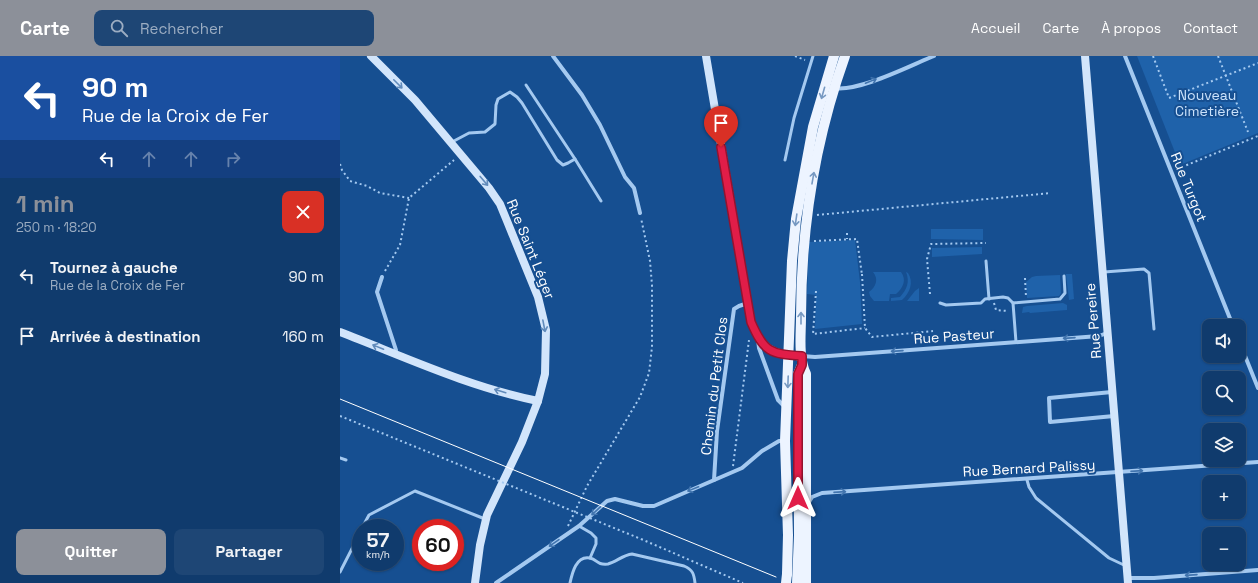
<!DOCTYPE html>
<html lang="fr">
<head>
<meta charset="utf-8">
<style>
  body { margin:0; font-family:"Space Grotesk",sans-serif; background:#1e4675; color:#f1f3f6; height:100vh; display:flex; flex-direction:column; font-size:15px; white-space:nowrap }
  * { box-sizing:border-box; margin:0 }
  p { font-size:13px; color:#9cadc2 }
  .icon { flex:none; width:22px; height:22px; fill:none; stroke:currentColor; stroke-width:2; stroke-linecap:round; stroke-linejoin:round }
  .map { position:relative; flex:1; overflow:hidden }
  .sheet { display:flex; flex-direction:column; background:#103b6d; width:340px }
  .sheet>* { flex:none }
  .banner { background:#1a4fa0; color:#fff; overflow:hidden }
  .fabs { position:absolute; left:862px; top:263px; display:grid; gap:8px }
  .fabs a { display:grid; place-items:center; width:44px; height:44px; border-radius:8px; background:#103b6d; box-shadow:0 1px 3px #0004,0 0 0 1px #305580; font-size:20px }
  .speed { position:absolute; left:12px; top:463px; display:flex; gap:8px; font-size:20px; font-weight:700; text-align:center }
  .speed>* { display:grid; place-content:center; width:52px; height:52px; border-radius:50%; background:#103b6d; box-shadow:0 1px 3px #0004,0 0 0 1px #305580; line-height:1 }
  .speed small { font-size:10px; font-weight:400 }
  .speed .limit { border:6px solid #d22; background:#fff; color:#111 }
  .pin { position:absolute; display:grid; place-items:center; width:34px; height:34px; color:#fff; margin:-41px -17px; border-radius:50% 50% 50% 0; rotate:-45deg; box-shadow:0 0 4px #0007 }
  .pin .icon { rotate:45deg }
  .me { position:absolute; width:44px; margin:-22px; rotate:0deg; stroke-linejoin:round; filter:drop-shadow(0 0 3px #0008) }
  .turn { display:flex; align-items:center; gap:14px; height:84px; padding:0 16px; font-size:18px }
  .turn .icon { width:52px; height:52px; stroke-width:2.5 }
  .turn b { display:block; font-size:28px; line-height:34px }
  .lanes { display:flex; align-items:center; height:38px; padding:0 16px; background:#0003; justify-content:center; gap:20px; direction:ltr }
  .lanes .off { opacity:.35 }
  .round { display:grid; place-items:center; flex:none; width:42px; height:42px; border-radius:8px; background:#1e4675 }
  .headline { display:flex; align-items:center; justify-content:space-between; height:68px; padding:0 16px }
  h1 { font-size:24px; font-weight:600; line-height:30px; color:#8c9099 }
  .cta { display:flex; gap:8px; margin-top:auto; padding:8px 16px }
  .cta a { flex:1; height:46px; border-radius:8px; background:#8c9099; color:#fff; font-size:16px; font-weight:600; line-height:46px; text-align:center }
  .cta a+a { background:#1e4675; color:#f1f3f6 }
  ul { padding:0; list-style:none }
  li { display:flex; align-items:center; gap:12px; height:60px; padding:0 16px }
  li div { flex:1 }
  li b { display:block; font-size:15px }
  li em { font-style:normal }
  header { display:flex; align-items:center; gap:24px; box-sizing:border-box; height:56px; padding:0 20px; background:#8c9099; color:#fff }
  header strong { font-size:19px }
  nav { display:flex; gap:22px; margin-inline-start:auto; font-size:14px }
  .search { width:280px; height:36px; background:#1e4675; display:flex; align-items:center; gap:10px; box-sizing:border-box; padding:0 14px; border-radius:8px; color:#9cadc2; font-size:15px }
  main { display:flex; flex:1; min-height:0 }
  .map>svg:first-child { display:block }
</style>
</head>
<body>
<header>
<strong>Carte</strong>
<div class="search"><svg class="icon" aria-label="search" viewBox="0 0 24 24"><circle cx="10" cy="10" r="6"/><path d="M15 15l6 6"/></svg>Rechercher</div>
<nav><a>Accueil</a><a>Carte</a><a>À propos</a><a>Contact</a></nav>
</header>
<main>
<section class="sheet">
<div class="banner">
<div class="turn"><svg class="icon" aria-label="left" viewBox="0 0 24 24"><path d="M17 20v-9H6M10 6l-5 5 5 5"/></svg><div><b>90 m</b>Rue de la Croix de Fer</div></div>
<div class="lanes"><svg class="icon" aria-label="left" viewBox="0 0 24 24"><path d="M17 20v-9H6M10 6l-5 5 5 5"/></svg><svg class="icon off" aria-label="ahead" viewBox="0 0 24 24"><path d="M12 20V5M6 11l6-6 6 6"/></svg><svg class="icon off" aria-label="ahead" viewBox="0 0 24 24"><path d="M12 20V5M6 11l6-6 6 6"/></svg><svg class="icon off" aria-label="right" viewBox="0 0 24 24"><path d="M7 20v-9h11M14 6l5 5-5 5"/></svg></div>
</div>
<div class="headline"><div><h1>1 min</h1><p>250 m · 18:20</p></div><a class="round" style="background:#d93025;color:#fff"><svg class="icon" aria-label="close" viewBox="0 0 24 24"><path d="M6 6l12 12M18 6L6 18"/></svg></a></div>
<ul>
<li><svg class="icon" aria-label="left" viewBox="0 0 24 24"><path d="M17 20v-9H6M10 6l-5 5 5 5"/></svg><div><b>Tournez à gauche</b><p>Rue de la Croix de Fer</p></div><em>90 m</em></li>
<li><svg class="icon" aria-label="arrive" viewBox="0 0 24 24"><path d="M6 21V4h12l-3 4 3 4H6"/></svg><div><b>Arrivée à destination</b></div><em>160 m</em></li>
</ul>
<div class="cta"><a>Quitter</a><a>Partager</a></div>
</section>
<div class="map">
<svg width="918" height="527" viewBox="0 0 918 527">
  <rect width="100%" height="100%" fill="#164f91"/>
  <g fill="#1f62aa">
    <polygon points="797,0 918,0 918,77 840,109"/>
    <polygon points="591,173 643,173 643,184 591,183"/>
    <polygon points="515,184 520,226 522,268 475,273 476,239 467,238 469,186"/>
    <polygon points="642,191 642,198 592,201 592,192"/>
    <path d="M533 216H561C567 224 563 232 556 238H550L549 245H534L530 240 529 236C536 231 539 223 533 216Z"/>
    <path d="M566 216 568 217C574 226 570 237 562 244L551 245V242L560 241C567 233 570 226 566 216Z"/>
    <polygon points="726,218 732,218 734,243 729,244"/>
    <polygon points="720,219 721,237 719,240 687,242 686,226 692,221 696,220"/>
    <polygon points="579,232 579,245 567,245 575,235"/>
    <polygon points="723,247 727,249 727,254 690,257 689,256 682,257 683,251 687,250"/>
  </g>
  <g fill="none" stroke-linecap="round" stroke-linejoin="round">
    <g stroke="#a4c9f0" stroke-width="2" stroke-dasharray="2 3" stroke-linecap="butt">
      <polyline points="455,0 465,4"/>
      <polyline points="813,0 829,42 918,7"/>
      <polyline points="878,0 908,76"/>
      <polyline points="0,108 2,114 10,125 27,130 40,137 69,142"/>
      <polyline points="837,113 918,80"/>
      <polyline points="477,159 711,137"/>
      <polyline points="507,177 507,183"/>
      <polyline points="474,185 517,183 522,219"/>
      <polyline points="45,215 60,189 69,142 114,104"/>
      <polyline points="522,218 525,272 532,281 593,275"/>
      <polyline points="685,222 686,241"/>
      <polyline points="476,235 473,278 525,272"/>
      <polyline points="590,238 587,203 591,188 646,187"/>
      <polyline points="654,247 656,254 668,255"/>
      <polyline points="393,410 409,284"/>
      <polyline points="228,470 247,430 300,341 309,317 312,291 312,229 310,205 301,162"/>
      <polyline points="301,483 403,527"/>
    </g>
    <g stroke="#a4c9f0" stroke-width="3">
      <polyline points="186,29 235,103"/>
      <polyline points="112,86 129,77 145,76 155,68 156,49 158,43 170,36 177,41 182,47 217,104 223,109 228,107 235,103 261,145"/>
      <polyline points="445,104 454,62 473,0"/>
      <polyline points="646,205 649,243"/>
      <polyline points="764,216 804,213 809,217 814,273"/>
      <polyline points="600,247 606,249 641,247 645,243 663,241 668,242 673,247 720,243 725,237 724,220"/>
      <polyline points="673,247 676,286"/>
      <polyline points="0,402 6,404"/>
      <polyline points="687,424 689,431 696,442 769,502 786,510"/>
      <polyline points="239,470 251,477 256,482 256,488 250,502"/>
      <polyline points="22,472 29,459 75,435 145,463"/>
      <polyline points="0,516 21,475"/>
      <path d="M230 527C232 518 236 499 250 502 258 504 256 509 268 508 276 506 283 499 292 498L344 510C353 514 354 518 355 527"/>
    </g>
    <g stroke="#a4c9f0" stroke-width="4">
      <polyline points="213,0 242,39 260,69 285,121 294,132 300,157"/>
      <polyline points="785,0 893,270"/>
      <path d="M494 32C519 36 569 10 594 0"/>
      <polyline points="42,221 37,236 56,294 55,298"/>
      <polyline points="418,283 419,292 438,344 444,350"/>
      <polyline points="899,285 918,332"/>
      <polyline points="462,300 475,301 759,280 767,277"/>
      <polyline points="772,336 709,342 710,366 774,360"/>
      <polyline points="374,424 377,375 394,253 399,250 408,247"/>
      <polyline points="469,446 472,441 482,437 918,406"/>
      <polyline points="787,522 814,522 918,514"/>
      <polyline points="156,527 239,470 267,445 275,443 303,450 314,450 402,412 422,395 439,385 444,385"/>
    </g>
    <g stroke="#d2e5fb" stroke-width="8">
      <polyline points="31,0 75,44 149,132 160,148 167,165 198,241 206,274 205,318 198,345 182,386 147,459 140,489 135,527"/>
      <path d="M366 0 411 266C420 286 425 296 449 299"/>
      <polyline points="745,0 788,527"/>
      <path d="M0 276C65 301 129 331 198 345"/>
    </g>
    <g stroke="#edf4ff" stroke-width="10">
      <polyline points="447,518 448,479 445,385 452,205 456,163 473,71 494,0"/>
      <polyline points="457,527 459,479 458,318 462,309"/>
      <path d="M466 527V318C458 301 461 279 461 261 461 172 475 84 505 0"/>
    </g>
    <polyline stroke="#fff" stroke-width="1" points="0,343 436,521"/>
    <polyline stroke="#a4c9f0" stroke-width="2" stroke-dasharray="2 3" stroke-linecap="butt" points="0,360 301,483"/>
    <polyline stroke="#edf4ff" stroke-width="10" points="446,527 447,518"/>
  </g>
  <defs><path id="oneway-shaft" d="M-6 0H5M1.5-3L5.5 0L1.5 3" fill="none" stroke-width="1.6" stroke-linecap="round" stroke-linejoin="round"/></defs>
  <g stroke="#4174ae">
    <use href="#oneway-shaft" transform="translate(531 25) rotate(-22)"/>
    <use href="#oneway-shaft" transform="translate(729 282) rotate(176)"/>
    <use href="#oneway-shaft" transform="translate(557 295) rotate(176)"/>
    <use href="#oneway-shaft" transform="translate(797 415) rotate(-4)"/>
    <use href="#oneway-shaft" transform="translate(353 433) rotate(158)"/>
    <use href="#oneway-shaft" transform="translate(500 436) rotate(-4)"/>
    <use href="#oneway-shaft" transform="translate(256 455) rotate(137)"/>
    <use href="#oneway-shaft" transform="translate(214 487) rotate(145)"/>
    <use href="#oneway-shaft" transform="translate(851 519) rotate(176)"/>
  </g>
  <g stroke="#618bbb">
    <use href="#oneway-shaft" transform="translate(58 28) rotate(45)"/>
    <use href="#oneway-shaft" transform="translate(144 125) rotate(50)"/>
    <use href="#oneway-shaft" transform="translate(204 270) rotate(79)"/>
    <use href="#oneway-shaft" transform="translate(38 291) rotate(-158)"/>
    <use href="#oneway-shaft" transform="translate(160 335) rotate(-163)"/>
  </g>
  <g stroke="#7799c2">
    <use href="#oneway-shaft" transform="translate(483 37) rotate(106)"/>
    <use href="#oneway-shaft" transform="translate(473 122) rotate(-80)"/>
    <use href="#oneway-shaft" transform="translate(456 164) rotate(98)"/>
    <use href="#oneway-shaft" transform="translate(461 262) rotate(-90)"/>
    <use href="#oneway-shaft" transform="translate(448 326) rotate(92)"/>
  </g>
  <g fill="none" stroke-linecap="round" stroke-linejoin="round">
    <defs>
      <path id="route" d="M381 91 411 266C424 296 430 298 462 300V309L458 318V442"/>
    </defs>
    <use href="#route" stroke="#92132f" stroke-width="10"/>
    <use href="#route" stroke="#e11d48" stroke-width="7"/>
  </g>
  <g text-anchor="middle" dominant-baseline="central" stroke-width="4" stroke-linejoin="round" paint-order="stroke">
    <g font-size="14" fill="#cbe2fb" stroke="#164f91">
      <text x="867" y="39">Nouveau<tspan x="867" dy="16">Cimetière</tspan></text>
    </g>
    <g font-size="14" fill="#fff" stroke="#164f91">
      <text transform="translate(849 131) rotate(68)">Rue Turgot</text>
      <text transform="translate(191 193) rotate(68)">Rue Saint Léger</text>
      <text transform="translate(753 265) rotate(-95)">Rue Pereire</text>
      <text transform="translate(614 280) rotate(-4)">Rue Pasteur</text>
      <text transform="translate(374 330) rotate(-83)">Chemin du Petit Clos</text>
      <text transform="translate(689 412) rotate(-3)">Rue Bernard Palissy</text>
    </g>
  </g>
</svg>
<div class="fabs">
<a><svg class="icon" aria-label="sound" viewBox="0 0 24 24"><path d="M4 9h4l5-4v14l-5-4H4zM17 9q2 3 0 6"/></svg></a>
<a><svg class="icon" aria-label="search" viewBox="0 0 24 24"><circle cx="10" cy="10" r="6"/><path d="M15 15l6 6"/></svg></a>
<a><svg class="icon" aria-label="layers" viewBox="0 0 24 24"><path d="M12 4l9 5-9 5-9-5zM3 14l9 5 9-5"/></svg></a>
<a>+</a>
<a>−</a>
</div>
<div class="speed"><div>57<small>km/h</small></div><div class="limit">60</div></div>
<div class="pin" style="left:381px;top:91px;background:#d93025"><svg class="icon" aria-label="arrive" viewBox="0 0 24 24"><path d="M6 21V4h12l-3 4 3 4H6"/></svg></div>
<svg class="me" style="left:458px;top:442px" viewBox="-20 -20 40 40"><path d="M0-17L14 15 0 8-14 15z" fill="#e11d48" stroke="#fff" stroke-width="4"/></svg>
</div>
</main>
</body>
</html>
